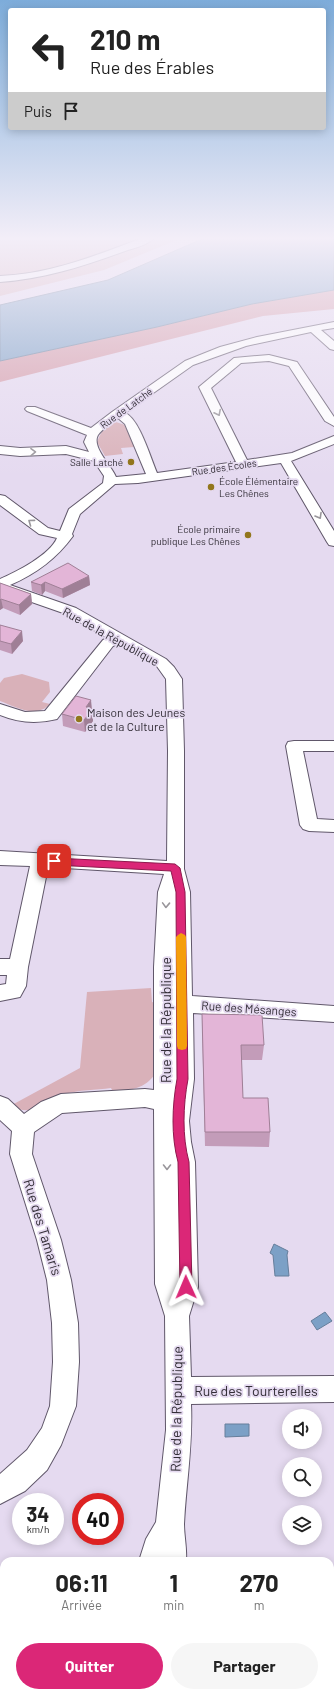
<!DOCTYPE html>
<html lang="fr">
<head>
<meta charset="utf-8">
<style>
  body { margin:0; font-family:Barlow,sans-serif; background:#f6f6f6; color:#222; height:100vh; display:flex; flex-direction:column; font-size:15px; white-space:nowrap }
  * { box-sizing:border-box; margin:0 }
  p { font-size:13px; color:#767676 }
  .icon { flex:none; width:22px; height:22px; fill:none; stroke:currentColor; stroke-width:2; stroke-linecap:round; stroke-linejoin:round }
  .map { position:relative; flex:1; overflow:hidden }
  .side { position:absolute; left:0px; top:1557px; width:334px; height:140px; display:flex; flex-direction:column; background:#fff; border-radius:12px 12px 0 0; box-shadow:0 2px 10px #0003 }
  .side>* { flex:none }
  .banner { position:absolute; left:8px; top:8px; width:318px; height:122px; border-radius:4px; box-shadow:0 2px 10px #0003; background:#fff; color:#222; overflow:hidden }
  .controls { position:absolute; left:282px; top:1409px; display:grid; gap:8px }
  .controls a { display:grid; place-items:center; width:40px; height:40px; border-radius:50%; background:#fff; box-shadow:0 2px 10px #0003; font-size:20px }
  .speed { position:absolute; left:12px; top:1493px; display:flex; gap:8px; font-size:20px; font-weight:700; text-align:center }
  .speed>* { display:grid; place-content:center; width:52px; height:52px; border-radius:50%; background:#fff; box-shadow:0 2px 10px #0003; line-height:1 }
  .speed small { font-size:10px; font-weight:400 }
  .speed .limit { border:6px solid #d22; background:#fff; color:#111 }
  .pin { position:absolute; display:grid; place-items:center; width:34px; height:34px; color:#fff; margin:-17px; border-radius:8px; box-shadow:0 2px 6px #0006 }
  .me { position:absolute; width:44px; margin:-22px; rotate:359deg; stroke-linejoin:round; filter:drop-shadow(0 0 3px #0008) }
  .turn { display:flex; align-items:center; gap:14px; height:84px; padding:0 16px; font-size:18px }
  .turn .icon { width:52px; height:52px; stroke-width:2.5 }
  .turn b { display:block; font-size:28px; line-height:34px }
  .then { display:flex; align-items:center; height:38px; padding:0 16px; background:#0003; gap:8px; font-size:15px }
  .eta { display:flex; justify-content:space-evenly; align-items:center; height:68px; text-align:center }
  .eta b { font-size:24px; font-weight:700; line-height:28px }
  .primary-button { display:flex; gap:8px; margin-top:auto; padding:8px 16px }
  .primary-button a { flex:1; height:46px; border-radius:24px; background:#db2777; color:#fff; font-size:16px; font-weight:700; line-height:46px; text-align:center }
  .primary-button a+a { background:#f6f6f6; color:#222 }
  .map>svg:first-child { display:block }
</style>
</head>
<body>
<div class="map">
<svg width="334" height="1697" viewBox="0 0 334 1697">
  <rect width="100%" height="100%" fill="#e5daf0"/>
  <g fill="#d9b1b9">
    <polygon points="0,239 179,239 104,270 0,296"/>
    <path d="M116 422 125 425 134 447 121 448 123 454 105 456 97 442C101 432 105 425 116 422Z"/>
    <path d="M22 674 49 682 50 692 42 702 50 704C36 719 16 707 0 701V683L4 678Z"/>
    <path d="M151 988 152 1002 155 1003 156 1073C144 1090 132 1089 113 1092L111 1088C96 1090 79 1090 64 1094 40 1099 38 1119 10 1106L80 1068 87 992Z"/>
  </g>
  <polygon fill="#d59ca9" points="334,290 334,309 263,316 0,382 0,361 157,327 252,304"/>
  <g fill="#7ca0c6" stroke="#667e9b">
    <polygon points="202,239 334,239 334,290 252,304 157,327 0,361 0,305 108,280"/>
    <polygon points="274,1244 288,1251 287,1255 289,1276 275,1276 273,1255 270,1253"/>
    <polygon points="325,1312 332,1321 317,1330 311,1321"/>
    <polygon points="225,1424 249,1424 249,1436 225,1437"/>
  </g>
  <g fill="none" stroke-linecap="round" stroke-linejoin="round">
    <defs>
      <g id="minor">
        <path d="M140 239H153C147 245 134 248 125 251 84 266 44 279 0 282V276C50 274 94 256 140 239Z"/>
        <path d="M334 322V328L321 330 334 341V350L330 349 311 332 246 346 193 365 125 413C139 418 151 459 157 473L236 462 199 387 234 358 269 355 297 362 334 417V426L325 421 289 366 269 361 241 363 211 388 247 460 292 453 334 436V444L291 461 334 531V546L329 545 327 542 281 463 138 483 115 484 80 514 72 534 73 536C57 558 36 574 10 585L76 608 166 659 174 667 182 679 184 751V869L190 892 192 996 334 1006V1022L193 1013 194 1079 189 1121 191 1142 195 1162 198 1287 189 1316 191 1377 334 1376V1402L191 1404C193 1444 186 1484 184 1524 184 1536 187 1548 186 1561H139L146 1539 156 1522 166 1430 165 1316 155 1284 154 1109 145 1107 62 1113 34 1132 32 1154 61 1240 71 1280 78 1323 79 1362 76 1406 61 1445 47 1470 25 1491 0 1504V1474L27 1450 42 1428 50 1406 53 1362 52 1323 47 1280 37 1240 10 1154 12 1131 0 1120V1096L8 1099 24 1114 41 1102 61 1094 145 1089 154 1090V967L158 892 164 874 48 867 28 967 26 986 20 997 0 1001V985L6 984 7 975H0V959H10L30 866 0 865V851L167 861 168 751 166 679 156 665 118 644 113 646 57 719C37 724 19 723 0 715V704L25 712 45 711 103 640 107 638 66 614 0 591V579C16 572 50 555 57 538L39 534 0 505V495L5 496 48 528 60 531 69 509 103 483 104 476 94 461 66 454 20 456 0 454V446L20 448 66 446 89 452 84 442 87 435 27 411 25 409 27 407H35L91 428 112 412 185 361 220 347 257 337ZM118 418 125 424 146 474 116 477C112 466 91 447 98 435 102 429 112 423 118 418Z"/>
        <polygon points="294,741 334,741 334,751 303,751 317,819 334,820 334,832 309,831 303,829 300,825 286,746 288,742"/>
      </g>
      <g id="major">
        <polygon points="93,1693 131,1693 129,1697 91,1697"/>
        <polygon points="171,1693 220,1693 222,1697 173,1697"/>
      </g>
    </defs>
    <use href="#minor" stroke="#60576a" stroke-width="2"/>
    <use href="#major" stroke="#60576a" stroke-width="2"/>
    <use href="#minor" fill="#fff" fill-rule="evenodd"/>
    <use href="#major" fill="#fff" fill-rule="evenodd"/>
  </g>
  <g fill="#c39cb9">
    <polygon points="89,576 90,585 63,598 45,591 42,595 32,591 31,582"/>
    <polygon points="0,583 31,594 32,604 20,615 3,608 0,610"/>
    <polygon points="0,625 23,641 12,654 0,650"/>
    <polygon points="92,708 93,721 85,732 63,726 62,714"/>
    <polygon points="202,1014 264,1045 262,1060 241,1060 243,1098 270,1132 269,1147 205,1146 202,1029"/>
  </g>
  <g fill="#9f7f96">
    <polygon points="89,576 90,585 63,598 62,589"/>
    <polygon points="45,582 45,591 42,595 41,585"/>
    <polygon points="31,594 32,604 20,615 19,605"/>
    <polygon points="1,599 3,608 0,610 0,600"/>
    <polygon points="22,631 23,641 12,654 11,644"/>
    <polygon points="91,700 92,710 93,709 93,721 85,732 84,720 86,707"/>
  </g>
  <g fill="#e3b5d7" stroke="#9f7f96">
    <polygon points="68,563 89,576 62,589 45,582 41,585 31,582"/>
    <polygon points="0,583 31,594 19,605 1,599 0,600"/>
    <polygon points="0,625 22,631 11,644 0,641"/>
    <polygon points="76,696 91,700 86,707 93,709 84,720 62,714"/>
    <polygon points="202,1014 262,1015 264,1045 241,1045 243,1098 268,1098 270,1132 205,1132"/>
  </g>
  <defs><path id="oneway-chevron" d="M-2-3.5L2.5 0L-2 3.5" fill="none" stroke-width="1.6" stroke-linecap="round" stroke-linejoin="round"/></defs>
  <g stroke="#99969b">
    <use href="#oneway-chevron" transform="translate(218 413) rotate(63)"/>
    <use href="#oneway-chevron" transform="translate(33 452) rotate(-1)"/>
    <use href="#oneway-chevron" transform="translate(319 516) rotate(60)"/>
    <use href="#oneway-chevron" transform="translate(31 522) rotate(-144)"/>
    <use href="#oneway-chevron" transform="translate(166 905) rotate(92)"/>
    <use href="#oneway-chevron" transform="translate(167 1167) rotate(90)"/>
  </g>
  <linearGradient id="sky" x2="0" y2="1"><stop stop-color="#7dacda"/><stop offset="0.5" stop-color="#f3eef8"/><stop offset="1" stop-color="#f3eef8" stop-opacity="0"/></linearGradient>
  <rect width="334" height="477" fill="url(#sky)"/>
  <path fill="#db2777" stroke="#8e194d" d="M54 858 175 864 180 868 185 892 188 1079C183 1106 182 1136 189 1162L192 1287 190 1292 186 1293 182 1292 180 1287 178 1162C171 1136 172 1106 177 1079L176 892 171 871 54 865 50 861Z"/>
  <polygon fill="#f59e0b" points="181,933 185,935 186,937 187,1046 186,1049 182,1050 178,1049 177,1046 176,937 178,935"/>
  <g fill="#92761c" stroke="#e5daf0" stroke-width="1.5">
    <circle cx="131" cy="462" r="4"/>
    <circle cx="211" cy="487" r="4"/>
    <circle cx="248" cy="535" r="4"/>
    <circle cx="79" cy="719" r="4"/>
  </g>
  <g text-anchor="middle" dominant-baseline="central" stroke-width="3.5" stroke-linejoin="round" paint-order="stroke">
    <g font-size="10" fill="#332e37" stroke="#e5daf0">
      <text transform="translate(126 408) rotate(-36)">Rue de Latché</text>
      <text transform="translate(224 467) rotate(-8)">Rue des Écoles</text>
    </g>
    <g font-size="10" fill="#332e37" stroke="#e5daf0" text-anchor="end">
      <text x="123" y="462">Salle Latché</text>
      <text x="219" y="481" text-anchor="start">École Élémentaire<tspan x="219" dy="12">Les Chênes</tspan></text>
      <text x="240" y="529">École primaire<tspan x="240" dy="12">publique Les Chênes</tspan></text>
    </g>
    <g font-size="12" fill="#332e37" stroke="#e5daf0">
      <text transform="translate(111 636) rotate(29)">Rue de la République</text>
      <text transform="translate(249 1008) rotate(4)">Rue des Mésanges</text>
    </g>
    <g font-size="12" fill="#332e37" stroke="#e5daf0" text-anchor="start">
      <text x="87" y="712">Maison des Jeunes<tspan x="87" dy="14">et de la Culture</tspan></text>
    </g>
    <g font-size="14" fill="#332e37" stroke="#e5daf0">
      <text transform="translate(165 1020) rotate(-90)">Rue de la République</text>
      <text transform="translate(43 1227) rotate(73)">Rue des Tamaris</text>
      <text x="256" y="1390">Rue des Tourterelles</text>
      <text transform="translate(176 1409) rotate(-89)">Rue de la République</text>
    </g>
  </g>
</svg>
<div class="controls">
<a><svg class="icon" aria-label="sound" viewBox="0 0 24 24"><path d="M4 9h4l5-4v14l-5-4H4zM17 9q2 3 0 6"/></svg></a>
<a><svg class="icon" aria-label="search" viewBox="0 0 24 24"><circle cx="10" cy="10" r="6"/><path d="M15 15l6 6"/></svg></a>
<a><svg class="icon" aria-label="layers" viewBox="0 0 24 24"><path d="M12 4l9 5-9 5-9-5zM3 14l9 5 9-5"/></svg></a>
</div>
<div class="speed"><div>34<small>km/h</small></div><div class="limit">40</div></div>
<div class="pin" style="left:54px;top:861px;background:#d93025"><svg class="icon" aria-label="arrive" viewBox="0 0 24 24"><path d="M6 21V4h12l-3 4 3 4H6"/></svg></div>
<svg class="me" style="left:186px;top:1287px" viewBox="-20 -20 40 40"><path d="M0-17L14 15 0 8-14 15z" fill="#db2777" stroke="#fff" stroke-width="4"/></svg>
<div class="banner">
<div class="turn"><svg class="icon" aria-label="left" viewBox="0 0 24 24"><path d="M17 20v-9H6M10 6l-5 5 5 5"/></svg><div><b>210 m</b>Rue des Érables</div></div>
<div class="then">Puis<svg class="icon" aria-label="arrive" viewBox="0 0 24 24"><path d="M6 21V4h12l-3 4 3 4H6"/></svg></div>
</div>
<section class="side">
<div class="eta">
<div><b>06:11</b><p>Arrivée</p></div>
<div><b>1</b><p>min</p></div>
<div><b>270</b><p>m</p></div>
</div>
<div class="primary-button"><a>Quitter</a><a>Partager</a></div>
</section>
</div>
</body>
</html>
